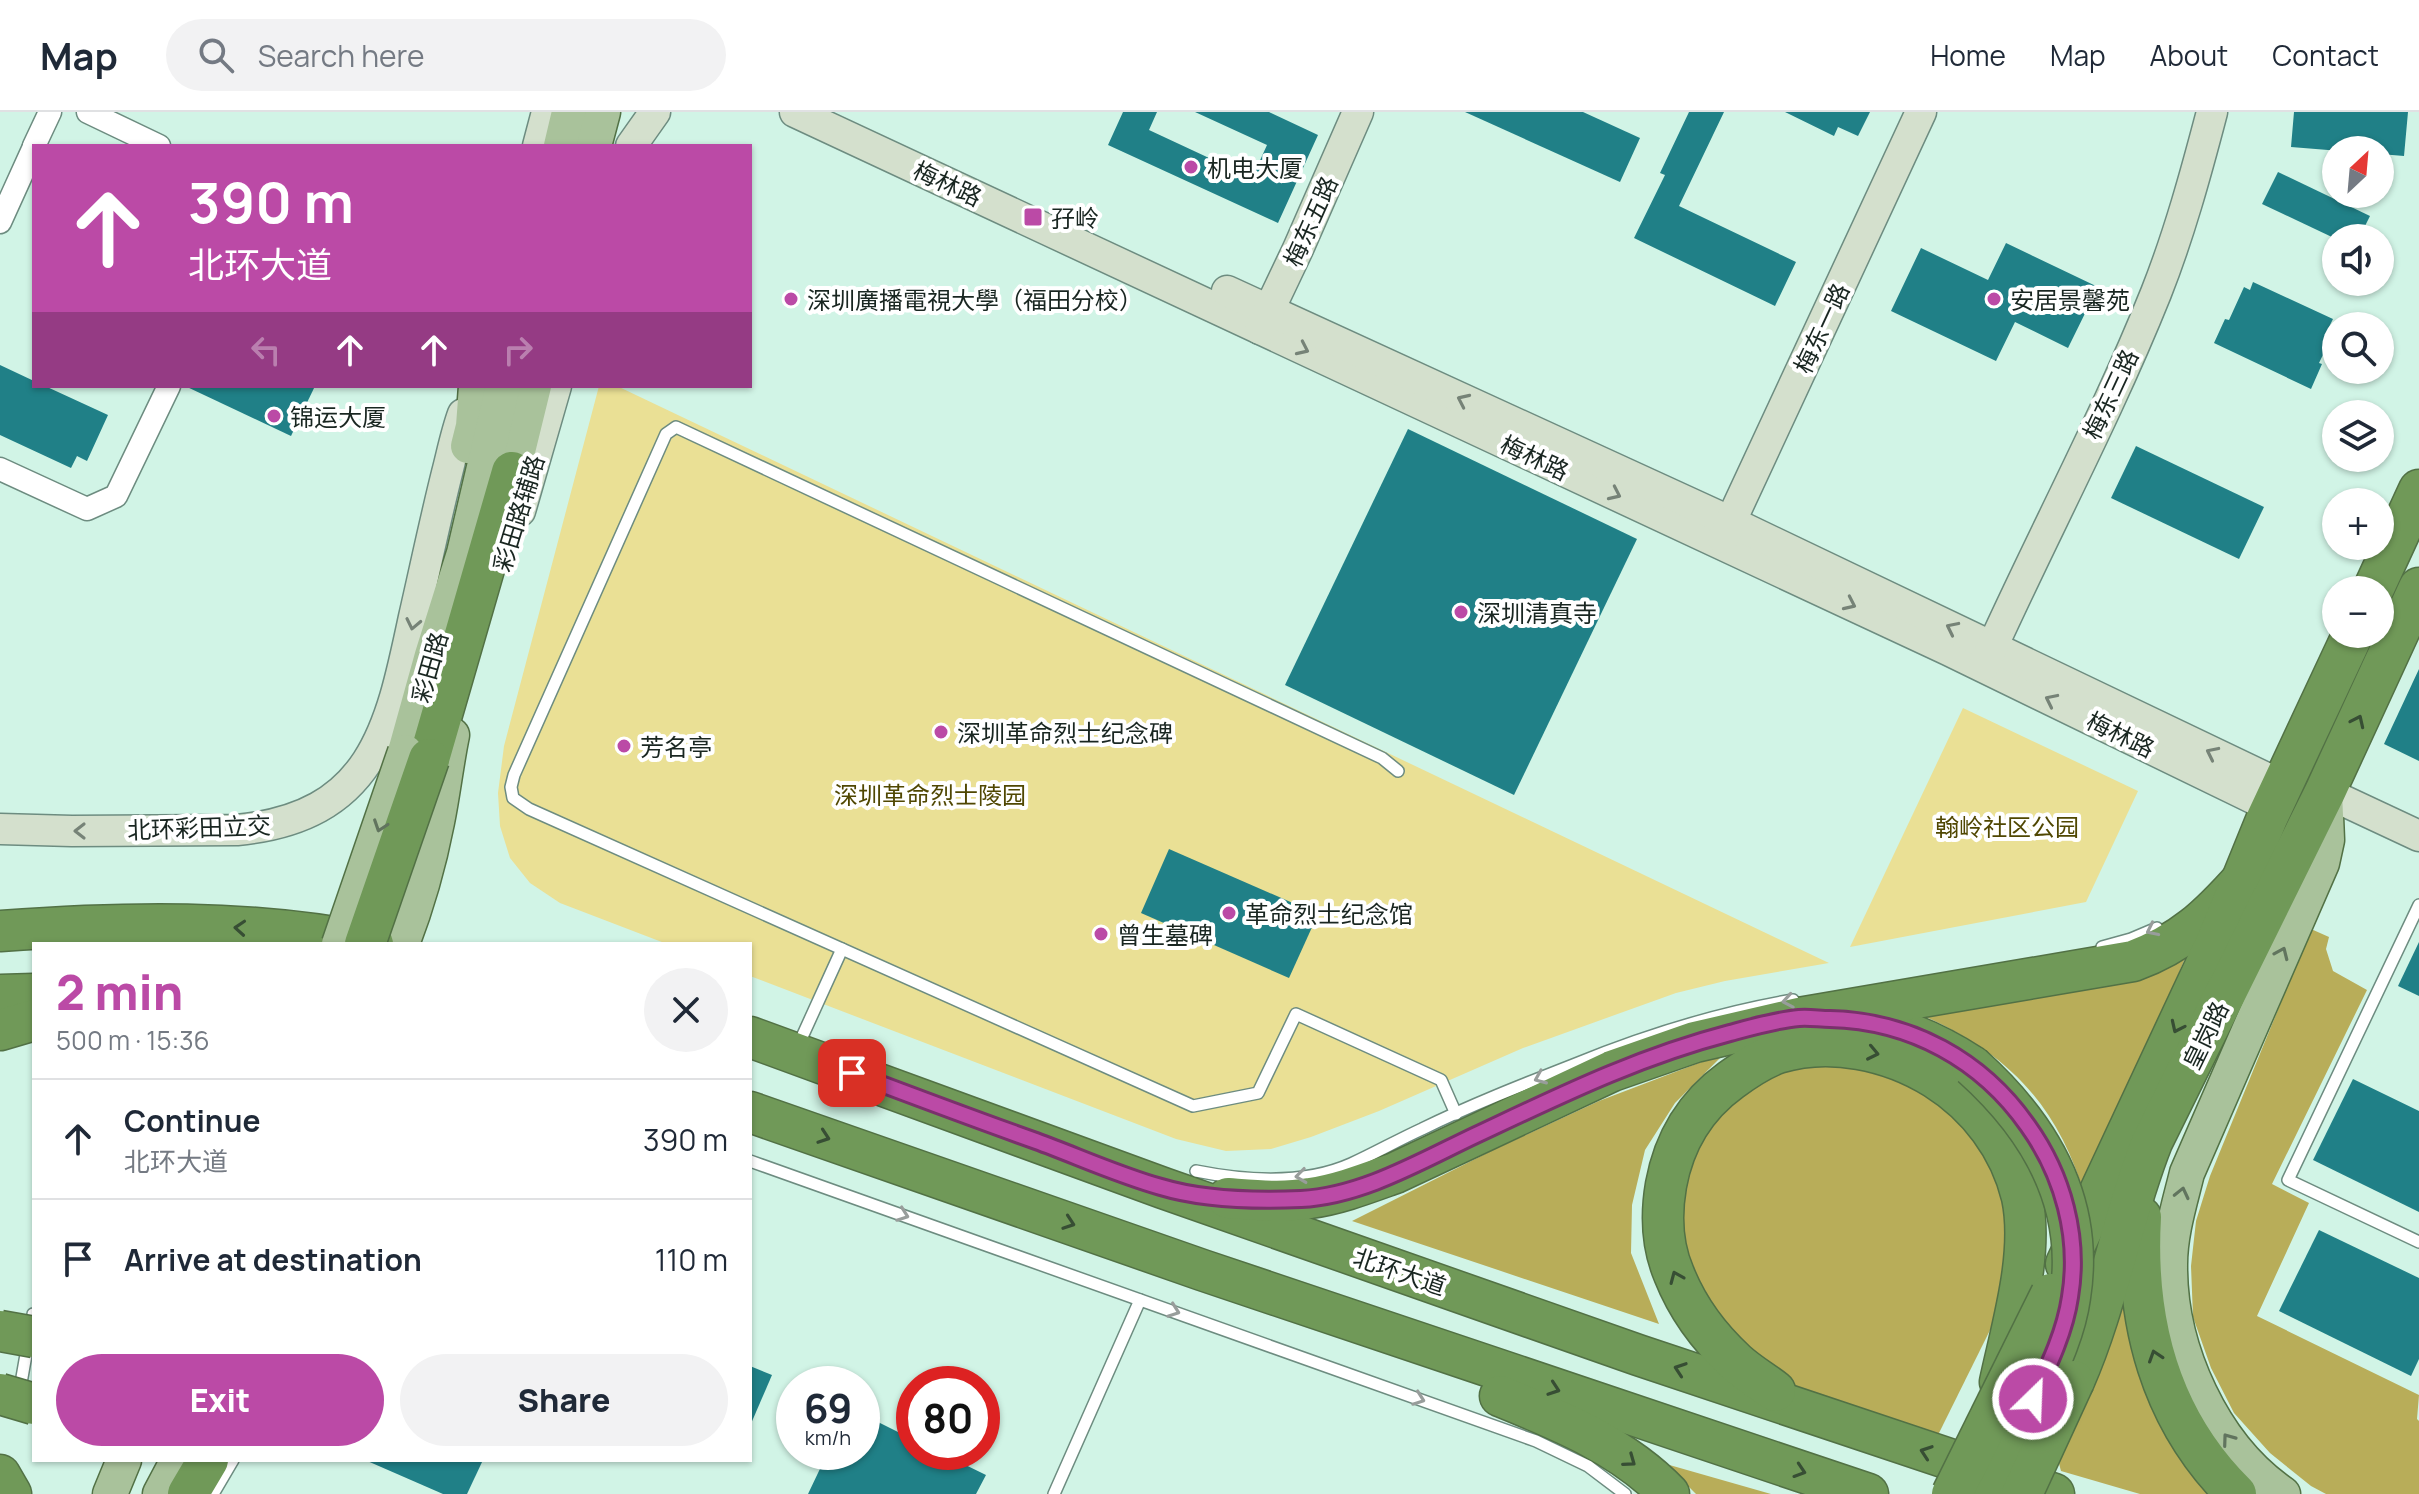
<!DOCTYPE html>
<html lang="en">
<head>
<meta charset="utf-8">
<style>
  body { margin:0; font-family:Manrope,"Noto Sans SC",sans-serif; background:#f2f2f3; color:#1f2937; height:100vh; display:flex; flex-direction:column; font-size:30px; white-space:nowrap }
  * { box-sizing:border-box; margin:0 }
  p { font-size:26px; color:#747a83 }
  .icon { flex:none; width:44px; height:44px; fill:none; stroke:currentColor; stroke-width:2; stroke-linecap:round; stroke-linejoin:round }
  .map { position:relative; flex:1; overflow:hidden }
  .details { position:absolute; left:32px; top:830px; width:720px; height:520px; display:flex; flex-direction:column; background:#fff; border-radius:0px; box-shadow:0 2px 6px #0004 }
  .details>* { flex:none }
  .guide { position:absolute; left:32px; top:32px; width:720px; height:244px; border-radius:0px; box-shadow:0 2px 6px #0004; background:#bb4aa6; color:#fff; overflow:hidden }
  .needle { width:52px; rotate:26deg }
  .fabs { position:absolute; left:2322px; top:24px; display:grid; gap:16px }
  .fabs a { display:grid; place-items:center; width:72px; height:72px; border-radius:50%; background:#fff; box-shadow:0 2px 6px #0004; font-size:40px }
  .speed { position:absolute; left:776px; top:1254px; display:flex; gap:16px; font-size:40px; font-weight:700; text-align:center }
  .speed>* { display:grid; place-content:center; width:104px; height:104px; border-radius:50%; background:#fff; box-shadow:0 2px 6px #0004; line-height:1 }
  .speed small { font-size:20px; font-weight:400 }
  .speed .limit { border:12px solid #d22; background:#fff; color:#111 }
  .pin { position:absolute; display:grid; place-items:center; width:68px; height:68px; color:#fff; margin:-34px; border-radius:16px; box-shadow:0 4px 12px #0006 }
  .me { position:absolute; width:88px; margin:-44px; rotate:24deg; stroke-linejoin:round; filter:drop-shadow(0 0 6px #0008) }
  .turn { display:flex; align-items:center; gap:28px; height:168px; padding:0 24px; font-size:36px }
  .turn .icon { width:104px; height:104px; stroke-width:2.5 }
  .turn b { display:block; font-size:56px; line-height:68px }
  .lanes { display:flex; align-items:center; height:76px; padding:0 24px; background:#0003; justify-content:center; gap:40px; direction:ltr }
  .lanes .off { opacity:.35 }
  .round { display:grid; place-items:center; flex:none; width:84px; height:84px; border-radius:42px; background:#f2f2f3 }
  .summary { display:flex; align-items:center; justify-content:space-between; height:136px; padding:0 24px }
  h1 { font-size:48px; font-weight:800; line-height:60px; color:#bb4aa6 }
  .button { display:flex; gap:16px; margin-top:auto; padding:16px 24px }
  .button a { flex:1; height:92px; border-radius:48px; background:#bb4aa6; color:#fff; font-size:32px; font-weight:800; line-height:92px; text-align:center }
  .button a+a { background:#f2f2f3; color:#1f2937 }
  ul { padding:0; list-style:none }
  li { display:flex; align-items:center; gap:24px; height:120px; padding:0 24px; border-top:2px solid #e0e1e3 }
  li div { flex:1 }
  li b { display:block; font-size:30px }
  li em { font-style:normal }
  header { display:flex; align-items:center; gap:48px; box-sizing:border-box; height:112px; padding:0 40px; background:#fff; border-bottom:2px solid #e0e1e3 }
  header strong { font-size:38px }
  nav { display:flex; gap:44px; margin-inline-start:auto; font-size:28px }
  .search { width:560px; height:72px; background:#f2f2f3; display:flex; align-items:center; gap:20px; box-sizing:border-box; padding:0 28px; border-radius:44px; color:#747a83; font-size:30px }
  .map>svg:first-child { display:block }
</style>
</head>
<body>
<header>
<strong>Map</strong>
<div class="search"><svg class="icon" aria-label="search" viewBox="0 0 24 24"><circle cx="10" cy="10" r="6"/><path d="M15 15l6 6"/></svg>Search here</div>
<nav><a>Home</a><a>Map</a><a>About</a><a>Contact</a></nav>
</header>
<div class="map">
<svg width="2419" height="1382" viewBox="0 0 2419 1382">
  <rect width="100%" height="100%" fill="#d1f4e6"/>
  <g fill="#eae095">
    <polygon points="599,274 617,274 1829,851 1725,869 1676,881 1523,936 1379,999 1311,1025 1271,1037 1226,1039 1176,1027 750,864 750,832 667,832 560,791 530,771 510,746 500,714 498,681 504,634"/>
    <polygon points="1963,596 2138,679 2086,790 1850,835"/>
  </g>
  <g fill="#b8ad59">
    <polygon points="2311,817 2329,825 2326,837 2333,859 2367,878 2272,1072 2309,1091 2257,1204 2419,1283 2417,1307 2419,1309 2419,1382 2326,1382 2311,1374 2270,1341 2234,1301 2211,1256 2193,1205 2191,1154 2196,1109 2210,1064"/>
    <path d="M2191 832 2085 1085C2058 991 2004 937 1914 900Z"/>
    <polygon points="1725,941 1675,991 1645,1038 1632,1093 1631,1141 1659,1212 1352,1109 1493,1038 1599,989"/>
    <polygon points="1862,950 1942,990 1990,1044 2012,1111 1998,1202 1939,1321 1927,1321 1790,1274 1703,1201 1675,1096 1705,1012 1778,956"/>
    <polygon points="2125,1177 2211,1382 2140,1382 2061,1359 2057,1344"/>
    <polygon points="1666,1352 1771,1382 1696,1382"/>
  </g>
  <g fill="#208087">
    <polygon points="1123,0 1157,0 1149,18 1252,66 1267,33 1195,0 1269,0 1318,23 1278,111 1108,33"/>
    <polygon points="1465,0 1583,0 1640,26 1620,70"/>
    <polygon points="1689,0 1724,0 1679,94 1796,150 1775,194 1634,126 1665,63 1660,61"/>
    <polygon points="1785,0 1870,0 1858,24 1838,15 1834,24"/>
    <polygon points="2294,0 2408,0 2404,44 2380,42 2380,38 2328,38 2291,35"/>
    <polygon points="2278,60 2370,104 2359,126 2334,126 2262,92"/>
    <polygon points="2006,131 2098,175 2068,236 2015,210 1996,249 1891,199 1921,136 1988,168"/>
    <polygon points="2253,170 2333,207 2329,215 2335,218 2319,251 2322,252 2311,277 2214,231 2225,207 2229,208 2244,175 2250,178"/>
    <polygon points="0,253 34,269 34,274 45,274 108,303 87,349 77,344 71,356 0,323"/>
    <polygon points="185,274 315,274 291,324"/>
    <polygon points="1408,317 1637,427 1514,683 1285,573"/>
    <polygon points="2136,334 2264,395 2239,447 2111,386"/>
    <polygon points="2419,557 2419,649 2384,632"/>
    <polygon points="1169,737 1318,802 1289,866 1141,801"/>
    <polygon points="2419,830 2419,884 2398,874"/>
    <polygon points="2353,967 2419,999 2419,1100 2313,1048"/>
    <polygon points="2319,1118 2419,1166 2419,1247 2411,1264 2279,1199"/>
    <polygon points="750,1254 772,1263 750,1314"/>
    <polygon points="862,1302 914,1328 914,1340 939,1340 986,1363 976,1382 808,1382 828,1340 862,1340"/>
    <polygon points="365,1348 483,1348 467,1382 443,1382"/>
  </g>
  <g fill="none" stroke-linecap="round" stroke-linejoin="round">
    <defs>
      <g id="lane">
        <polyline points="1398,659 1382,646 676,315 666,322 514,663 511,675 513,686 529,697 1193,994 1258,981 1296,902 1441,968 1456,1002"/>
        <polyline points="2419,793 2288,1068 2419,1130"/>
        <polyline points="2102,835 2131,827 2157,816"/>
        <polyline points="797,936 842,837"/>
        <polyline points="750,1049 1536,1329 1588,1354 1625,1382"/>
        <path d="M1196 1059C1246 1069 1304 1073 1351 1052 1375 1041 1398 1028 1422 1017 1471 993 1522 973 1573 953 1644 924 1717 901 1793 888"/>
        <polyline points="33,1202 34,1202"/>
        <polyline points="21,1271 27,1237"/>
        <polyline points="213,1382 233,1348"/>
        <polyline points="1054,1382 1140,1188"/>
      </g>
      <g id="street">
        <polyline points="88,0 159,34"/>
        <polyline points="34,34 50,0"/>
        <polyline points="0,110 34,35"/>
        <polyline points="0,357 87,397 116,384 169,274"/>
      </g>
      <g id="secondary">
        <polyline points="795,0 1948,538 2273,696"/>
        <polyline points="538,34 547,0"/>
        <polyline points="631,34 655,0"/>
        <polyline points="1227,179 1731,410 2283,674"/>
        <polyline points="1260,217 1298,137 1358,0"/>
        <polyline points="520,399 556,274"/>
        <polyline points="1723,426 1921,0"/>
        <path d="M1984 553C2040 428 2105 308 2156 181 2179 123 2196 61 2212 0"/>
        <polyline points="2325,680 2419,724"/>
        <path d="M0 717 72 719 237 718C372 705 390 619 414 505 425 457 435 409 447 361 452 342 456 321 463 302"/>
      </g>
      <g id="primary">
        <polyline points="561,34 569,0"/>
        <polyline points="594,34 603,0"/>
        <polyline points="468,334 473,314 476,274"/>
        <polyline points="507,384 534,274"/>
        <polyline points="405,640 432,543 464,441 503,274"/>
        <path d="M402 832C417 793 429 751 437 710 443 681 446 652 452 623"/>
        <polyline points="110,1382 124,1348"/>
        <polyline points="160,1382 178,1348"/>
        <path d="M2283 1382C2213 1334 2169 1237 2170 1152 2170 1121 2180 1090 2187 1061L2322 751 2327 728 2325 680"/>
      </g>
      <g id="highway">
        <polyline points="2373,478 2419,378"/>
        <polyline points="429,647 512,360"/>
        <path d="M0 819C123 810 251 807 373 832"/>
        <polyline points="0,883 34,882"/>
        <path d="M1847 907C1894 912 1933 929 1972 954"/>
        <polyline points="0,918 34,908"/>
        <polyline points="750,925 1163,1076 1638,1243 2054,1382"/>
        <polyline points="750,1000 1202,1158 1868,1382"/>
        <path d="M1228 1086C1255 1088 1283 1091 1310 1086 1339 1082 1367 1071 1395 1061L1612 959 1695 930 1799 906 2133 849C2182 831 2209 805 2243 767"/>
        <path d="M2141 1105C2135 1209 2160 1307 2236 1382"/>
        <polyline points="2066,1152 2217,829 2267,706 2353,522"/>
        <path d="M2074 1269C2108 1192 2121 1108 2152 1030L2325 680 2419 476"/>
        <path d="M1775 1279C1762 1269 1748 1261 1736 1250 1710 1226 1687 1195 1674 1162 1662 1134 1661 1102 1666 1073 1674 1029 1695 994 1731 968 1746 957 1761 947 1778 941 1830 925 1890 938 1935 966 1978 993 2010 1035 2022 1085 2034 1142 2012 1214 2000 1270"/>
        <path d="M1500 1284C1561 1309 1623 1334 1669 1382"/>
        <polyline points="0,1363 11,1382"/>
        <polyline points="188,1382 208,1348"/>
      </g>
    </defs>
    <use href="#lane" stroke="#6d8c80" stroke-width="14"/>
    <use href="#street" stroke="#6d8c80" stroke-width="25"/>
    <use href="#secondary" stroke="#6d8c80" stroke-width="33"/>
    <use href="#primary" stroke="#527145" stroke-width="37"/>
    <use href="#highway" stroke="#527145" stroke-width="43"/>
    <use href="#lane" stroke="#fff" stroke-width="11"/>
    <use href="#street" stroke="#fff" stroke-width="22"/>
    <use href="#secondary" stroke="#d4e0cd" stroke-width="30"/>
    <use href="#primary" stroke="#a9c29b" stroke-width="34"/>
    <use href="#highway" stroke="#709958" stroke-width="40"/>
    <defs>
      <polyline id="primary-bridge" points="339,832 405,640"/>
      <g id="highway-bridge">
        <polyline points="365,832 429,647"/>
        <path d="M1972 954C2040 1015 2085 1091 2070 1185 2065 1221 2048 1255 2033 1288 2018 1319 2003 1351 1989 1382"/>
        <polyline points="0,1219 34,1225"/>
        <polyline points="0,1282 34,1292"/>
        <polyline points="1952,1382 2051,1182"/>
        <polyline points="2022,1382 2074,1269"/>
      </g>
    </defs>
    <use href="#primary-bridge" stroke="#527145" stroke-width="37" stroke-linecap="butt"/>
    <use href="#highway-bridge" stroke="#527145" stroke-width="43" stroke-linecap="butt"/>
    <use href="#primary-bridge" stroke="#a9c29b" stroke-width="34"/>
    <use href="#highway-bridge" stroke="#709958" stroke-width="40"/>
  </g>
  <defs><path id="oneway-chevron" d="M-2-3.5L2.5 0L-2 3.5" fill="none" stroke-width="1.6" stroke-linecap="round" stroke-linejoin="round" transform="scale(2)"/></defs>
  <g stroke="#768377">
    <use href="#oneway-chevron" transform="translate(1303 237) rotate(25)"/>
    <use href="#oneway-chevron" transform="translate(1463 288) rotate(-155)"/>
    <use href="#oneway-chevron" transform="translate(1615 382) rotate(25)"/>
    <use href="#oneway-chevron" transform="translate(1850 492) rotate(25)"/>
    <use href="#oneway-chevron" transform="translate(413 512) rotate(102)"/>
    <use href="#oneway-chevron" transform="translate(1952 516) rotate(-154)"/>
    <use href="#oneway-chevron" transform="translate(2051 588) rotate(-154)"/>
    <use href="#oneway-chevron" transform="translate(2212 641) rotate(-154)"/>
    <use href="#oneway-chevron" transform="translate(80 719) rotate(-180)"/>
  </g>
  <g stroke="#374e34">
    <use href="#oneway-chevron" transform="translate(2358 609) rotate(-65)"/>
    <use href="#oneway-chevron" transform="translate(240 816) rotate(-176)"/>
    <use href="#oneway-chevron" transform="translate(2177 915) rotate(115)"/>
    <use href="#oneway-chevron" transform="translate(1873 941) rotate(12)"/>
    <use href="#oneway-chevron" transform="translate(824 1025) rotate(19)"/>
    <use href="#oneway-chevron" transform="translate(1069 1111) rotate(19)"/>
    <use href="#oneway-chevron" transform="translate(1676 1165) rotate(-113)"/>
    <use href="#oneway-chevron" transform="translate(2155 1244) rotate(-108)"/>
    <use href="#oneway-chevron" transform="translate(1680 1257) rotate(-161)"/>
    <use href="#oneway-chevron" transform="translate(1554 1277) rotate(19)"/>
    <use href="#oneway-chevron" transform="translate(1926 1340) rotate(-161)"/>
    <use href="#oneway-chevron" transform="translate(1630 1349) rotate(36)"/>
    <use href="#oneway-chevron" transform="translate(1800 1359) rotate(18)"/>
  </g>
  <g stroke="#61745e">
    <use href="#oneway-chevron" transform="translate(380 714) rotate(109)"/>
    <use href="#oneway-chevron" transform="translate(2282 841) rotate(-66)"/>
    <use href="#oneway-chevron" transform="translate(2182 1081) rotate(-77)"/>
    <use href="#oneway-chevron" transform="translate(2228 1327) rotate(-126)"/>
  </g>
  <g stroke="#989d9b">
    <use href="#oneway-chevron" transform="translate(2152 818) rotate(154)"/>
    <use href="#oneway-chevron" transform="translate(1788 889) rotate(170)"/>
    <use href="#oneway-chevron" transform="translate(1540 966) rotate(157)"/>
    <use href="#oneway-chevron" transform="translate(1301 1064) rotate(173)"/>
    <use href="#oneway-chevron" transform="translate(903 1103) rotate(20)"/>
    <use href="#oneway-chevron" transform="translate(1174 1199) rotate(20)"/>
    <use href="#oneway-chevron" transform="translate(1419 1287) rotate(20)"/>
  </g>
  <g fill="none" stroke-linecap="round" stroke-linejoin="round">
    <defs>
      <path id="route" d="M852 961C913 984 974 1007 1036 1029 1077 1044 1118 1063 1161 1075 1204 1088 1255 1089 1301 1087 1362 1084 1421 1049 1476 1023 1561 983 1638 945 1730 921 1752 915 1776 908 1799 906 1809 905 1820 907 1830 907 1911 909 1982 948 2028 1014 2063 1063 2080 1125 2070 1185 2065 1220 2048 1255 2033 1287"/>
    </defs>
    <use href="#route" stroke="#7a306c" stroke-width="20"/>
    <use href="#route" stroke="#bb4aa6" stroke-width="14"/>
  </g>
  <g fill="#bb4aa6" stroke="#fff" stroke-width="3">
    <circle cx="1191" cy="55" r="8"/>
    <rect x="1023" y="95" width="20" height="20" rx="4"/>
    <circle cx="791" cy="187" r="8"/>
    <circle cx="1994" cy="187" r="8"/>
    <circle cx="274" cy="304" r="8"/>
    <circle cx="1461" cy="500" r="8"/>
    <circle cx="941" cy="620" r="8"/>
    <circle cx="624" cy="634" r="8"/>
    <circle cx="1229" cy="801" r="8"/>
    <circle cx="1101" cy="822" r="8"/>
  </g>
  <g text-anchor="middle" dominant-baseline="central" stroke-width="8" stroke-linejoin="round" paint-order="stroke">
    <g font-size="24" fill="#192621" stroke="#fff" text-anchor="start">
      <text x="1207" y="55">机电大厦</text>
      <text x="1051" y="105">孖岭</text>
      <text x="807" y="187">深圳廣播電視大學（福田分校）</text>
      <text x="2010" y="187">安居景馨苑</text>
      <text x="290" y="304">锦运大厦</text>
      <text x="1477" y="500">深圳清真寺</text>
      <text x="957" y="620">深圳革命烈士纪念碑</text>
      <text x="640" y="634">芳名亭</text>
      <text x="1245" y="801">革命烈士纪念馆</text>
      <text x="1117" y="822">曾生墓碑</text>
    </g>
    <g font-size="24" fill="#192621" stroke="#fff">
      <text transform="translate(948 71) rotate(25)">梅林路</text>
      <text transform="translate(1310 109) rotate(-66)">梅东五路</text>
      <text transform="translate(1821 216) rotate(-65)">梅东一路</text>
      <text transform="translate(2110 282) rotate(-65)">梅东三路</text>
      <text transform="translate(1535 345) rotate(25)">梅林路</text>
      <text transform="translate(518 401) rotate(-73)">彩田路辅路</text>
      <text transform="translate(429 555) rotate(-74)">彩田路</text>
      <text transform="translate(2121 622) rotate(26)">梅林路</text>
      <text transform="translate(199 715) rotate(-2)">北环彩田立交</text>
      <text transform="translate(2205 923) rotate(-64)">皇岗路</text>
      <text transform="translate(1400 1159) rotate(19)">北环大道</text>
    </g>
    <g font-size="24" fill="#504702" stroke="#fff">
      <text x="930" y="682">深圳革命烈士陵园</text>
      <text x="2007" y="714">翰岭社区公园</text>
    </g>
  </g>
</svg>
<div class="fabs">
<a><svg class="needle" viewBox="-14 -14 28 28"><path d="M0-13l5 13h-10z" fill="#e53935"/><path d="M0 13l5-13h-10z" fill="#747a83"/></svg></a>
<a><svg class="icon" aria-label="sound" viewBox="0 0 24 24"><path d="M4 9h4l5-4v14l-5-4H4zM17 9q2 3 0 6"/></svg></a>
<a><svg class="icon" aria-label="search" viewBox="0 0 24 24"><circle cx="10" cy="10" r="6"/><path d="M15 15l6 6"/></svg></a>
<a><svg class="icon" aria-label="layers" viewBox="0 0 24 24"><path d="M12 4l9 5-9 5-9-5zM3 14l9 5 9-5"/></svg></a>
<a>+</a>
<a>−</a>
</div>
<div class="speed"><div>69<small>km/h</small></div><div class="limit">80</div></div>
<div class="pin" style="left:852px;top:961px;background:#d93025"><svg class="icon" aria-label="arrive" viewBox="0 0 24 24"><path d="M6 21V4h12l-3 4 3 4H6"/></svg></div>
<svg class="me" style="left:2033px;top:1287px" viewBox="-20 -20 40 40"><circle r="17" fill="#bb4aa6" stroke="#fff" stroke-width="3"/><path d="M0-11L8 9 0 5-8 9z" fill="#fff"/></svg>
<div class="guide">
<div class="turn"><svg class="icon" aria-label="ahead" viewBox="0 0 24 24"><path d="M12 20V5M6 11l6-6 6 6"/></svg><div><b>390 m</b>北环大道</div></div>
<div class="lanes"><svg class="icon off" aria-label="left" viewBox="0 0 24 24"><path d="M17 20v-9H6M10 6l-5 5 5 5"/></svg><svg class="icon" aria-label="ahead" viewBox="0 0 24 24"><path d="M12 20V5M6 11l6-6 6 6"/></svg><svg class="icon" aria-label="ahead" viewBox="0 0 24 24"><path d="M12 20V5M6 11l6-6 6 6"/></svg><svg class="icon off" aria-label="right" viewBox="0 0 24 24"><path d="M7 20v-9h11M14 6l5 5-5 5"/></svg></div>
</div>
<section class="details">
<div class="summary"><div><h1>2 min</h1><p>500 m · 15:36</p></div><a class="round"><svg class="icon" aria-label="close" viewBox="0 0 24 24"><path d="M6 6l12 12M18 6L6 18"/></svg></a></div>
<ul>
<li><svg class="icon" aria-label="ahead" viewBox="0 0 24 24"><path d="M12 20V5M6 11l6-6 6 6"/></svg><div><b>Continue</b><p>北环大道</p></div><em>390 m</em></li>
<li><svg class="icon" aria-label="arrive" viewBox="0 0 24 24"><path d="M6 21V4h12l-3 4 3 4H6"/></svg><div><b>Arrive at destination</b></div><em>110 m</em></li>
</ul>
<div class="button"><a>Exit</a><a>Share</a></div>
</section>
</div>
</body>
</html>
